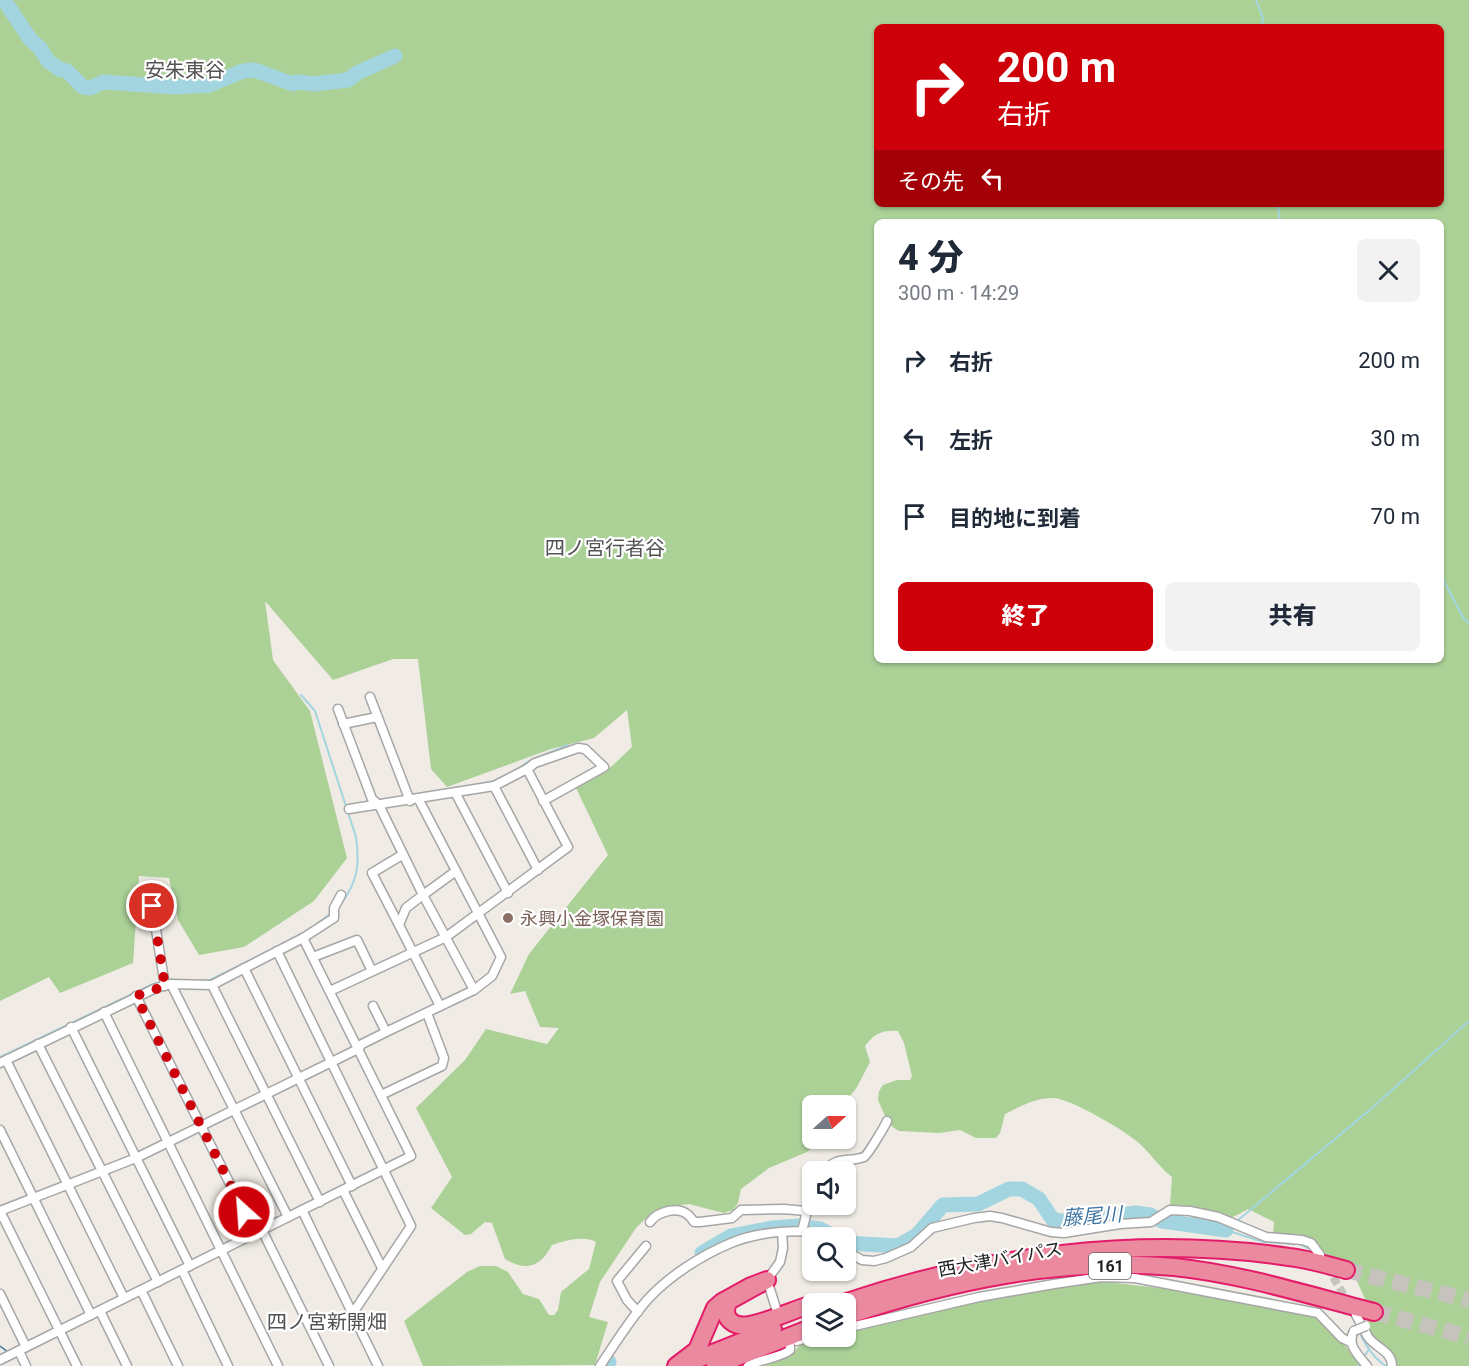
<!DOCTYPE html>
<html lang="ja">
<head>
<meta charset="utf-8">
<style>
  body { margin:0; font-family:Roboto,"Noto Sans JP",sans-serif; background:#f2f2f3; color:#1f2937; height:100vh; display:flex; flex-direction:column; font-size:22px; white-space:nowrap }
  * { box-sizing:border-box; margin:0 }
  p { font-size:20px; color:#747a83 }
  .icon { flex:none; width:33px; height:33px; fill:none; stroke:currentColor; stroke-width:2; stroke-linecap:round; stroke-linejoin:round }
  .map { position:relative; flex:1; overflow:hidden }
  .side { position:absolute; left:874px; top:219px; width:570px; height:444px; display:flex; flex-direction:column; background:#fff; border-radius:9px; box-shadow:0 2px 4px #0004 }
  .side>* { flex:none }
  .guide { position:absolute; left:874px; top:24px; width:570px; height:183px; border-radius:9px; box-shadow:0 2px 4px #0004; background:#ce0009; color:#fff; overflow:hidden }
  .needle { width:39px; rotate:69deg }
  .fabs { position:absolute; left:802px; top:1095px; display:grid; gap:12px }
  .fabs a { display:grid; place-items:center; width:54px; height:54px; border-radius:9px; background:#fff; box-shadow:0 2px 4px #0004; font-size:30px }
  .pin { position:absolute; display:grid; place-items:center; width:51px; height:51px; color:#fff; margin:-26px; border:3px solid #fff; border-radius:50%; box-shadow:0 2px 6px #0007 }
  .me { position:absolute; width:66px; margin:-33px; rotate:334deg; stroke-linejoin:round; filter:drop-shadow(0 0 4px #0008) }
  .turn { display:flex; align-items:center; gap:21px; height:126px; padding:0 24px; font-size:27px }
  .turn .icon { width:78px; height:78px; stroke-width:2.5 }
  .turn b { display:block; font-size:42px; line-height:51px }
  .then { display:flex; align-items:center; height:57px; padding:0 24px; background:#0003; gap:12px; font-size:22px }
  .round { display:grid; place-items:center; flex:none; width:63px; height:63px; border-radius:9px; background:#f2f2f3 }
  .summary { display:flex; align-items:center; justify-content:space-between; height:102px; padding:0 24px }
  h1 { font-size:36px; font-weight:800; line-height:45px }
  .primary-button { display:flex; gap:12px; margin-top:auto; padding:12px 24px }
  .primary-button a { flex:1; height:69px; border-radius:9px; background:#ce0009; color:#fff; font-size:24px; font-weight:800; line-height:69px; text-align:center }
  .primary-button a+a { background:#f2f2f3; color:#1f2937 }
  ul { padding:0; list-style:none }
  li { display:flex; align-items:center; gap:18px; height:78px; padding:0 24px }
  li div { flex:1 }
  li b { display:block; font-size:22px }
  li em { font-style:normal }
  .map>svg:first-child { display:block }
</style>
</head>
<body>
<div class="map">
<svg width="1469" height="1366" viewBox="0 0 1469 1366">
  <rect width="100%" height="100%" fill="#f0ece5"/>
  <g fill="#abd197" fill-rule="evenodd">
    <path d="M0 0H1469V1366H1395L1369 1336 1367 1321 1369 1315V1308L1357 1281 1346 1267 1324 1259 1317 1246 1273 1234 1274 1222 1248 1209C1233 1218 1217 1225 1199 1225L1186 1209 1170 1206 1172 1177C1159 1167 1152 1155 1140 1144 1126 1131 1070 1098 1053 1098 1035 1098 1021 1106 1005 1114L1000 1133 996 1138H976L960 1130 939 1133 899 1131 891 1126 885 1116 878 1100 879 1091 883 1085 897 1080H910L912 1076 904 1043 898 1031C882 1030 874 1034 865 1046L870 1062 857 1087 843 1105 813 1106V1138L822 1139 807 1152 769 1168 741 1189 738 1203 733 1210 724 1213 689 1204 663 1207 650 1214 636 1228 600 1282 589 1317 608 1322 595 1365 423 1366 404 1321 467 1272 480 1266H496L508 1272 523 1294 539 1299 549 1315H554L558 1310 561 1292 589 1269 596 1242C584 1235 564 1241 552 1245 540 1268 526 1271 505 1259L492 1223 485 1222 471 1234 465 1235 431 1208 452 1177 416 1108 465 1060 486 1029 547 1044 559 1028 540 1027 525 991 510 994 529 954 608 855 576 788 612 766 632 747 627 710 594 738 551 749 447 787 431 769 418 659H393L333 680 265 601 273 660 310 711 347 858 314 901 244 947 199 955 178 920 169 878 139 876 133 963 60 993 49 977 0 1001ZM878 27H1442V204H878ZM878 222H1442V660H878Z"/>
    <polygon points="1098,1281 1212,1294 1314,1314 1334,1333 1362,1366 757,1366 793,1353 801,1344 815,1339 846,1336 846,1333 984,1299"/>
  </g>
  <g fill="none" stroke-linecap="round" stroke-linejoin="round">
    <g stroke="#a3d5e0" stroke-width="2">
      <polyline points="1256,0 1263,18 1261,27"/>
      <polyline points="1278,204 1280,222"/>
      <polyline points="1442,578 1464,619 1469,623"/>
      <path d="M301 695 315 711 356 837C359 859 359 875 347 895 343 901 340 907 336 911"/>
      <polyline points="512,773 529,761 568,745"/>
      <polyline points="481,784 498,780"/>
      <polyline points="346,806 368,802"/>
      <polyline points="306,932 330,914"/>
      <polyline points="198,981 210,980 275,948"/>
      <polyline points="0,1057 153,984 159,983"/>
      <polyline points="1237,1221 1372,1108 1469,1021"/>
      <polyline points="1226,1230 1233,1225"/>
      <polyline points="1226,1230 1263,1242 1300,1244 1310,1249"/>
      <path d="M1354 1320C1361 1337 1370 1356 1386 1366"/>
      <polyline points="1358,1366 1369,1349"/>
    </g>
    <g stroke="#a3d5e0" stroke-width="15">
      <polyline points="4,0 30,39 40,48 48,61 59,69 67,71 83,87 90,88 103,82 175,87 209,85 243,71 254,70 293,84 298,82 314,84 348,80 357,73 395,56"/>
      <polyline points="805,1227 820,1229 837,1238"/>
      <polyline points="846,1243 898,1246 917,1235 943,1205 978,1204 1009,1189 1022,1189 1039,1199 1053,1220 1070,1222 1136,1213 1150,1215 1162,1221 1226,1230"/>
      <polyline points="702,1253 731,1236 772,1228 799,1226"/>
      <polyline points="606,1366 609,1362"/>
    </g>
    <polyline stroke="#4176a4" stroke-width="1.5" stroke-dasharray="8 6" stroke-linecap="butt" points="0,1346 8,1352"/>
    <polyline stroke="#c6c3bd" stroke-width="8" stroke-dasharray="8 4" stroke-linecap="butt" points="1327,1267 1350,1305"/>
    <g stroke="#c6c3bd" stroke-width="16" stroke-dasharray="16 8" stroke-linecap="butt">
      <polyline points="1346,1270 1469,1300"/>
      <polyline points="1374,1312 1469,1337"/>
    </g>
    <defs>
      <g id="street">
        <polyline points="370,697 410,801"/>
        <polyline points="338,709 372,799 379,805 423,895 406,908 399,925 440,1006"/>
        <polyline points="343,724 377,717"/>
        <polyline points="527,769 535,763 578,748 585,749 604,767 543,801"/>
        <polyline points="494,786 538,870"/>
        <polyline points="456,794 508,893"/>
        <polyline points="456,871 423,895 474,990"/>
        <polyline points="149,886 165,986"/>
        <polyline points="399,925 372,873 402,855"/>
        <polyline points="303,938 334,918 334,908 341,895"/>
        <polyline points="277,951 411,1226 353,1313"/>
        <polyline points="313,957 357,940 372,971"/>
        <polyline points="244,968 352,1186"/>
        <polyline points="171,984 288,1217"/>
        <polyline points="212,985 320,1202"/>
        <polyline points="330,991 446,937 568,847 527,769 494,786 349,809"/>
        <polyline points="136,996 255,1234"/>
        <polyline points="373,1006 386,1032"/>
        <polyline points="104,1012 278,1366"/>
        <polyline points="71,1027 190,1266"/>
        <polyline points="38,1044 158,1282"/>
        <polyline points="6,1060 124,1298"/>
        <polyline points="0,1063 156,988 171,984 212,985 303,938 411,1156 0,1360"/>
        <polyline points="381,1095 442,1066 444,1058 427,1013"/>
        <polyline points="0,1130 91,1315"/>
        <path d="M824 1172C837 1155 847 1163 864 1157 867 1156 885 1126 887 1121"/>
        <polyline points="343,1190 382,1268"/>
        <polyline points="302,1210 378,1366"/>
        <polyline points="0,1211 136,1158 358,1049 362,1044 386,1032 474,990 492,976 501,957 419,800"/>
        <polyline points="0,1211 77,1366"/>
        <path d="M650 1222C657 1212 677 1206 687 1214 690 1216 692 1219 694 1222H700L732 1218 741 1210 784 1209 806 1211"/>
        <polyline points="262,1230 329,1366"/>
        <polyline points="802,1231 813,1188"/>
        <polyline points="846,1251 862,1260 874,1261 886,1258 911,1247 932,1228 974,1218 990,1216 1002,1218 1051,1232 1064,1233 1120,1224 1151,1222 1170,1210 1190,1211 1218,1217 1266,1237 1302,1240 1311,1243 1320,1255"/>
        <polyline points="182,1270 228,1366"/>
        <polyline points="141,1290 178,1366"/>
        <polyline points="0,1294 26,1347"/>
        <polyline points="776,1308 767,1280 780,1262 783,1248 782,1232"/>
        <polyline points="100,1311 127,1366"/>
        <polyline points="638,1312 627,1300 617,1281 646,1246"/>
        <path d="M1356 1315C1360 1322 1364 1330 1368 1337 1376 1348 1392 1351 1392 1366"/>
        <polyline points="846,1328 979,1297 1054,1284 1101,1277 1135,1278 1318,1313 1342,1338 1350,1342"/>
        <path d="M1354 1331C1346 1344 1358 1355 1367 1366"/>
        <polyline points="797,1341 814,1336"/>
        <polyline points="19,1351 26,1366"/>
        <path d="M600 1366C615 1344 630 1319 648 1299 669 1276 702 1255 731 1243 754 1233 807 1225 829 1238"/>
        <path d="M748 1366C760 1359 783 1357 790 1350V1346"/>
      </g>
      <g id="highway">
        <path d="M841 1304C984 1255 1139 1235 1289 1257 1308 1259 1327 1265 1346 1270"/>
        <path d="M846 1316C951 1281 1062 1257 1174 1267 1242 1274 1308 1295 1374 1312"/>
        <polyline points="688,1363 773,1329"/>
        <path d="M676 1366 697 1350 715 1308 722 1302 751 1286 767 1280 729 1301C720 1317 733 1328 749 1325 771 1321 792 1310 813 1304"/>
        <polyline points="715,1366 813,1327"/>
      </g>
    </defs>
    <use href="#street" stroke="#a6a6a6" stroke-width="11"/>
    <use href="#highway" stroke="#e31c69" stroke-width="20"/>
    <use href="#street" stroke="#fff" stroke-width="8"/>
    <use href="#highway" stroke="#eb899f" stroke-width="16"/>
    <defs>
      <polyline id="street-bridge" points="1354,1331 1366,1326"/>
    </defs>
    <use href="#street-bridge" stroke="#a6a6a6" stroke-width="11" stroke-linecap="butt"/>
    <use href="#street-bridge" stroke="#fff" stroke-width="8"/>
  </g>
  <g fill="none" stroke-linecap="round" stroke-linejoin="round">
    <polyline stroke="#ce0009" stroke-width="10" stroke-dasharray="0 18" points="152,906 165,986 136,996 244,1212"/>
  </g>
  <circle fill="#8d6e63" stroke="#fff" stroke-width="2" cx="508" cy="918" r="6"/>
  <g text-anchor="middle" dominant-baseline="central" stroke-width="4.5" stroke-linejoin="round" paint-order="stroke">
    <rect fill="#fff" stroke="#626262" stroke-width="1.5" x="1089" y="1253" width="42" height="26" rx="4.5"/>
    <g font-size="16" font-weight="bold" fill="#1f1f1f">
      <text x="1110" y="1266">161</text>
    </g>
    <g font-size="18" fill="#785e54" stroke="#fff" text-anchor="start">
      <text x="520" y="918">永興小金塚保育園</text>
    </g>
    <g font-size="18" fill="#1f1f1f" stroke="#fff">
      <text transform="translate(1000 1259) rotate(-10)">西大津バイパス</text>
    </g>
    <g font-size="20" fill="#525252" stroke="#fff">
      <text x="185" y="70">安朱東谷</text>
      <text x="605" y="548">四ノ宮行者谷</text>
      <text x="327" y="1322">四ノ宮新開畑</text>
    </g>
    <g font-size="20" font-style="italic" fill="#4176a4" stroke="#fff">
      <text transform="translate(1092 1216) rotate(-4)">藤尾川</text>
    </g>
  </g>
</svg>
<div class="fabs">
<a><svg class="needle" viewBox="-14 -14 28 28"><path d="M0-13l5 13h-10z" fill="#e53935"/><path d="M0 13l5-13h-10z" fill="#747a83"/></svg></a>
<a><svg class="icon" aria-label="sound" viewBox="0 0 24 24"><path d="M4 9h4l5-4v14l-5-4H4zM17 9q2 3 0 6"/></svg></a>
<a><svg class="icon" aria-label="search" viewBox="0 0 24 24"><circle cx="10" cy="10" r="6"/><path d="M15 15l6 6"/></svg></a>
<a><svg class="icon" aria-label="layers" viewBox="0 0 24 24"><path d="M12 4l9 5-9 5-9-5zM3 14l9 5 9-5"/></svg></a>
</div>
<div class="pin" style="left:152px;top:906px;background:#d93025"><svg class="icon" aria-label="arrive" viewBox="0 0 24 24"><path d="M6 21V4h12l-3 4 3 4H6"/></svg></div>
<svg class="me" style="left:244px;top:1212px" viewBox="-20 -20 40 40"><circle r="17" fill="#ce0009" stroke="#fff" stroke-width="3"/><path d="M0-11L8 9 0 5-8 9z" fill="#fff"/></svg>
<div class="guide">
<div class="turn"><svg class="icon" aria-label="right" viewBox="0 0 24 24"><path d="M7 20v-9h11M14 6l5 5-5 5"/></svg><div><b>200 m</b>右折</div></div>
<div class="then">その先<svg class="icon" aria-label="left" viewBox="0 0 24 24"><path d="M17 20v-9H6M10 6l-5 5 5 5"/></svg></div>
</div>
<section class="side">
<div class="summary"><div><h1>4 分</h1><p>300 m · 14:29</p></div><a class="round"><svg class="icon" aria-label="close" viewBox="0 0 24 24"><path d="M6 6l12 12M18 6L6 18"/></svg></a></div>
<ul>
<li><svg class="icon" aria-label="right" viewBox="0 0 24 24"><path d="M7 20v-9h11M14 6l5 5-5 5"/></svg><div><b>右折</b></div><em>200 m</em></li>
<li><svg class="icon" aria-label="left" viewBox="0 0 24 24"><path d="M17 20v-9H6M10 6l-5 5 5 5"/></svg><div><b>左折</b></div><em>30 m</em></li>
<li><svg class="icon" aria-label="arrive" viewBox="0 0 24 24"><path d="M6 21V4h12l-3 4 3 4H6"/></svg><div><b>目的地に到着</b></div><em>70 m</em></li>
</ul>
<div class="primary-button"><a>終了</a><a>共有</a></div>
</section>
</div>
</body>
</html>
